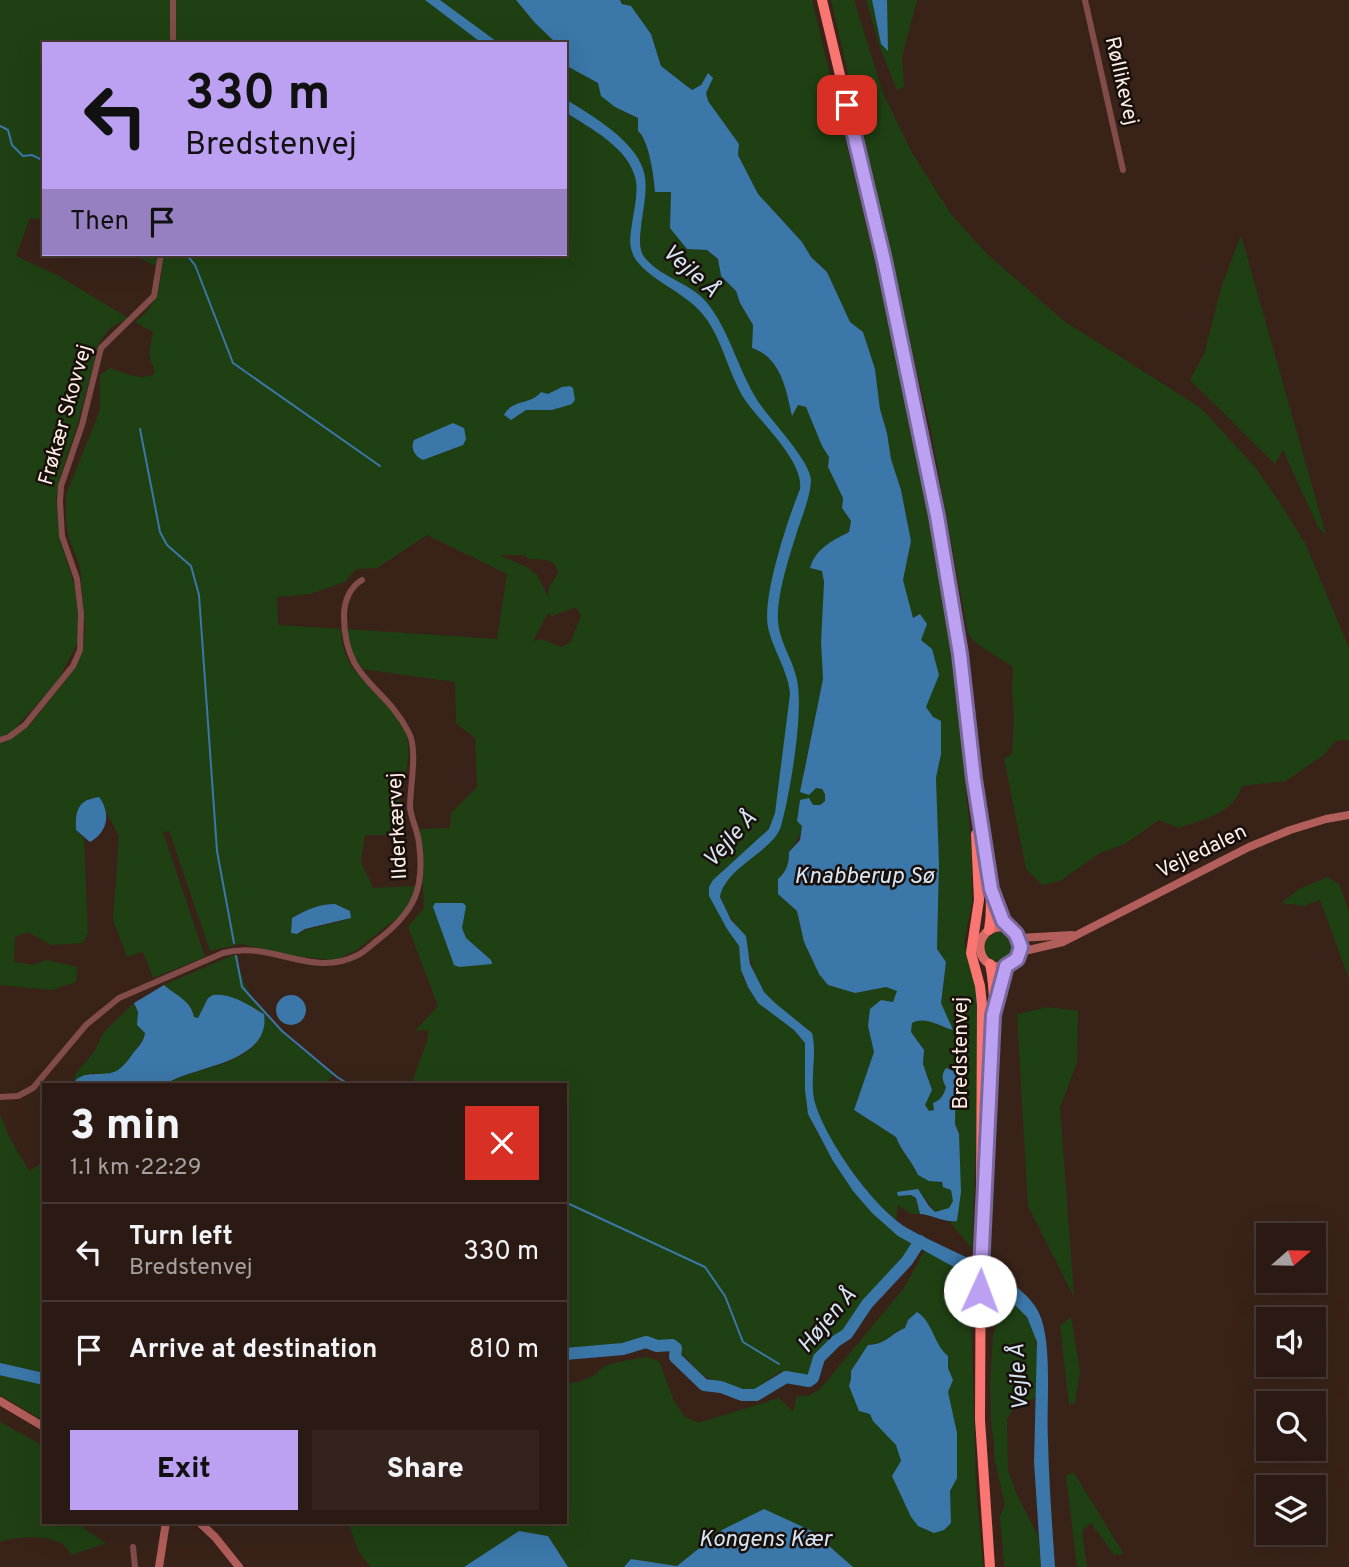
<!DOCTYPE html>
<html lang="en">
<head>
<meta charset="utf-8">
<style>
  body { margin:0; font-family:Overpass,sans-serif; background:#33231c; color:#f1f3f6; height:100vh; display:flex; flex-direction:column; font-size:26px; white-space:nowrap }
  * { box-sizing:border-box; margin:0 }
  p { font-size:23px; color:#a6a1a0 }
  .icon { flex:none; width:38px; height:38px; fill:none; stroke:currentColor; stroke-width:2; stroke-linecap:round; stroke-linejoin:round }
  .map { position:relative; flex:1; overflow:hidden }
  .sheet { position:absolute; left:42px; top:1083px; width:525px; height:441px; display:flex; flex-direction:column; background:#2b1a13; border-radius:0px; box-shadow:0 7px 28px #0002,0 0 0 2px #473833 }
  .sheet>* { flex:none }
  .guide { position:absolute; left:42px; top:42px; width:525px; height:214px; border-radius:0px; box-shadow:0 7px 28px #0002,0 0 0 2px #473833; background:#bca0f2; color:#111; overflow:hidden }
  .needle { width:46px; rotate:70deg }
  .fabs { position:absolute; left:1256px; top:1223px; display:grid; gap:14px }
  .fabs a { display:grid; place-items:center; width:70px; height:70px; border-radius:0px; background:#2b1a13; box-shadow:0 7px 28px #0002,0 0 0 2px #473833; font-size:35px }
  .pin { position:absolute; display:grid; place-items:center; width:60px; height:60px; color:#fff; margin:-30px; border-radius:14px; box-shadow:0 4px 10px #0006 }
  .me { position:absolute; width:77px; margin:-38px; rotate:2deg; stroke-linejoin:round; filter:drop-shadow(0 0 5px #0008) }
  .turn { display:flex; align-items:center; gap:24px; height:147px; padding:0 28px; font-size:32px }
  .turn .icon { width:91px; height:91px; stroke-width:2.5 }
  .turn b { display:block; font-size:49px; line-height:60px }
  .then { display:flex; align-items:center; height:66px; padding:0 28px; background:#0003; gap:14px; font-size:26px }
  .round { display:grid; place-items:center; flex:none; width:74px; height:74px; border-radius:0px; background:#33231c }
  .head { display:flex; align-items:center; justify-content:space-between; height:119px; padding:0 28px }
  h1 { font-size:42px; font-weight:800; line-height:52px }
  .primary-button { display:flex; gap:14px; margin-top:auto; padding:14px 28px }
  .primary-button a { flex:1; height:80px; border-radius:0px; background:#bca0f2; color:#111; font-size:28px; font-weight:800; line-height:80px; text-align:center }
  .primary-button a+a { background:#33231c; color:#f1f3f6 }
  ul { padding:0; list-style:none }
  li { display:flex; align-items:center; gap:21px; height:98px; padding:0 28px; border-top:2px solid #473833 }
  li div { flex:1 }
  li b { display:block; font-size:26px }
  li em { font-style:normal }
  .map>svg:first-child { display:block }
</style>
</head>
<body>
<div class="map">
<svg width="1349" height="1567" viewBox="0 0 1349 1567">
  <rect width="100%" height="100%" fill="#392319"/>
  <g fill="#1f4013" fill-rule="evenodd">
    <polygon points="0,0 516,0 535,23 557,44 44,44 44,220 30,218 16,256 59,276 128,318 110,328 99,343 78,423 60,477 56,499 60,540 75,587 80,638 57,682 12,732 0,737"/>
    <path d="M620 0H812L892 334 928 509 956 683 971 843 972 903 964 942 976 987 978 1009 977 1117 972 1249 950 1222 957 1221 959 1134 955 1124 956 1072 942 1080 946 1087C943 1096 937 1108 929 1112L925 1105 928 1077 923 1064 924 1050 911 1032 912 1022C927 1015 938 1026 952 1029L941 1003 946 962 937 949 939 864 936 778 941 754 933 717 925 707 932 689 921 640 907 601 903 580 911 541 901 490 891 459 887 433 880 409 875 369 863 332 850 322 827 272 811 257 802 242 758 194 738 155 739 144 708 102 701 85 692 90 661 66 651 34Z"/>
    <path d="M831 0H854L883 93 911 151 951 214 987 254 1064 321 1201 408 1255 467 1280 503 1306 545 1349 648V740L1335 741 1325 754 1286 781 1242 786C1233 814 1204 819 1179 828L1159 820 1125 844 1100 853 1060 881 1042 885 1026 869 1004 759 1012 754 1014 718 1012 691 1013 667 976 643 968 634 931 431Z"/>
    <polygon points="866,0 872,0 881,44 887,50 887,0 917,0 902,57 904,87 897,90 880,48"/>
    <path d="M565 65 598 83 615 107 638 118V131C649 140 654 177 655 192H671L707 250 718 259 721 276 736 291 740 303 753 325 752 348C781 359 786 388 792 414L798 405 806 407 822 446 829 457 828 467 843 498 842 508 851 521 849 532C833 541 816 549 810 568L822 571 824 582 821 642 823 679 803 775 816 788 822 789 825 794V801L820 805H813C804 821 801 838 789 852 789 863 787 871 778 879L797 911 804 942 828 985 855 993 886 987 898 990 893 1002 868 1026 874 1052 854 1110 896 1137C900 1151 912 1161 918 1175 933 1182 963 1183 950 1208L935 1212 918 1189 898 1196 911 1195 916 1199 920 1214H911L898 1205 896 1220C871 1201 823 1135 815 1104 809 1081 818 1056 812 1033 799 1020 782 1012 769 998 752 980 752 955 741 934 734 921 724 910 720 895L711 900 727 929 739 946 743 978 748 987 758 1003 794 1030 805 1043 806 1105C810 1121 819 1136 827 1150 849 1190 877 1224 917 1246L867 1300 844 1331 819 1352 810 1374 799 1376 780 1373 782 1370 768 1380 764 1389 742 1391 732 1385 717 1382 704 1376 682 1354 680 1347 672 1342 657 1346 646 1342 623 1349 565 1354V1085H411L426 1044 429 1030 415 1031 438 1006 408 927 424 908 420 829 450 828 451 813 477 787 475 738 456 723 455 682 363 669 350 652 346 629 497 639 507 574 427 535 377 568 356 569 345 582 310 594 277 597 278 625 341 629C339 678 395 697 407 738 413 761 400 785 399 808 399 817 400 826 400 835H365L361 862 373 888 415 886 412 898 403 913 358 949 336 960 294 956 241 944 210 951 169 831 163 832 205 957 153 978 143 952 127 957 113 920 119 836 99 798H90L76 830 84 838 88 933 83 943 51 945 28 932 15 937 14 962 33 965 46 960 77 967 76 982 52 990 0 985V743L6 742 29 726 74 670 83 647 85 628 80 566 69 539 66 520V495L100 410V375L110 368C123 372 143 383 155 373L149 354 153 332 135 322C155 306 159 293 162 269L131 254H565ZM499 555H525L528 559C541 560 556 557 558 573L549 587 548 597 537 575 527 567ZM574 608H577L581 616 570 643 561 647 541 639 533 641 548 613 552 616ZM330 904 338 905 350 911 346 920 305 930 299 934 291 932 292 917C304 911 316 906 330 904Z"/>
    <polygon points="1241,235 1326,535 1318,527 1283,450 1275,464 1190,380 1204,354 1222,285"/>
    <polygon points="1328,877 1340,885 1349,913 1349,979 1320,900 1304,906 1281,903 1299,889"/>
    <circle cx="1000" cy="947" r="15"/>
    <path d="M236 954C239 966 242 980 248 990 268 1026 302 1049 333 1074L326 1085H169V1082C194 1068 248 1065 260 1036 262 1030 262 1021 264 1014L254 1008 208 998 198 1018 194 1017 164 985Z"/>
    <polygon points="134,1003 145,1032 144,1038 127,1062 117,1071 104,1075 92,1073 74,1081 76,1073 94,1052 104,1032"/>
    <polygon points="1048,1007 1078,1011 1077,1063 1060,1107 1074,1297 1028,1206 1017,1014"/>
    <polygon points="0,1114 9,1137 29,1171 44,1162 44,1421 0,1395"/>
    <polygon points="925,1250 970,1276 976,1487 983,1567 853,1567 812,1531 722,1530 677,1566 631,1559 624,1567 568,1567 548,1536 519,1532 464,1567 371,1567 359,1552 348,1523 565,1522 565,1384 582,1381 596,1374 603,1367 619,1362 646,1357 659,1361 674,1401 684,1416 698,1423 779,1398 793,1412 797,1396 809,1396 820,1389 904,1288"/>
    <path d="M991 1288C1045 1318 1038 1344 1036 1398L1016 1404 1007 1419 1008 1470 1017 1495 1038 1536 1041 1567H1005L1004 1564 1000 1516 1005 1505 994 1456V1442L991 1423 990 1382 993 1336 996 1325 1005 1314 1001 1307 992 1299Z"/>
    <polygon points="1071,1317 1080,1371 1075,1403 1069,1404 1060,1326"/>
    <path d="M0 1422 44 1446V1522L81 1523 85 1529 106 1543 71 1555C69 1552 68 1549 65 1546 54 1534 14 1536 0 1542Z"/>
    <polygon points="1074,1473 1124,1554 1114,1555 1091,1523 1082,1531 1087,1567 1077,1567 1066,1475"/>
  </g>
  <g fill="#3b77a9">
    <polygon points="425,0 440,0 500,44 483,44"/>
    <path d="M516 0H620L622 4 631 6 651 34 661 66 692 90 701 85 708 73 713 78 706 93 708 101 739 144 738 155 758 194 802 242 811 257 827 272 850 322 863 332 875 369 880 409 887 433 891 459 901 490 911 541 903 580 913 618 920 614 927 624 921 640 932 649 939 675 926 707 933 717 941 721V754L936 778 939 864 937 949 946 962 941 1003 953 1030C938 1026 926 1016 912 1023L911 1032 924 1050 923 1064 932 1090 925 1105 929 1111 934 1110 933 1103C941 1100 943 1096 946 1087 942 1081 941 1074 946 1068L956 1072 955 1124 959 1134 961 1192 957 1221C945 1223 933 1215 920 1214L916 1198 911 1195 898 1196 897 1192 918 1189 929 1206 935 1212 949 1208 953 1201 951 1190 943 1187 942 1182 929 1181 918 1175C912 1161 901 1151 896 1137L854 1110 874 1052 868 1026 870 1009 881 1000 893 1002 897 991 886 987 855 993 828 985 819 974 804 942 797 911 778 894V879C787 871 789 863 789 852L800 840 802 826 797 821 800 800 809 798 813 805H820L825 801V794L822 789 816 788 809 795 800 792 823 679 821 642 824 582 822 571 810 568C816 548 832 541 849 532L851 521 842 508 843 498 828 467 829 457 822 446 806 407 798 405 792 416C786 389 781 358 752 348L753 325 740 303 736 291 721 276 718 259 707 250 687 249 670 228 671 192H655C654 177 649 140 638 131V118L615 107 601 96 598 83 565 65V44H557L535 23Z"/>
    <polygon points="872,0 887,0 888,51 881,44"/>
    <path d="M565 99C591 115 633 139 643 169 649 186 643 209 641 227 640 236 638 250 645 258 661 278 692 283 708 304 732 335 739 375 762 407 773 422 812 464 811 481 810 498 802 516 797 532 789 557 777 594 778 620 779 642 793 659 797 680 804 712 790 794 781 826 774 851 725 867 720 897L731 920 746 936 750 964 764 992 775 1003 812 1033C818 1056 808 1084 816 1106 828 1143 874 1208 907 1228 943 1249 1021 1275 1039 1313 1053 1343 1046 1406 1048 1440 1049 1482 1052 1525 1055 1567H1041L1034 1462 1037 1342 1027 1317 1006 1296 898 1236 872 1213 853 1191 833 1161 808 1114 805 1090V1043L794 1030 758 1003 748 987 741 970 739 946 727 929 709 896V887L713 880 769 829 775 813 790 694C789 673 772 648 768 627 762 596 788 519 800 489 804 461 761 423 745 400 727 372 722 334 699 310 681 291 652 281 636 260 628 248 630 237 632 224 634 210 638 195 636 181 630 148 590 128 565 112Z"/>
    <path d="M570 386 573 388 575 400 572 404 552 410H526L511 420 504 415C512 399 531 405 541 392L548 394 562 387Z"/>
    <path d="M453 423 464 428 466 439 463 445 423 460C415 457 410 448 414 440Z"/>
    <path d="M99 797C111 813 108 832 90 842L76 830C75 810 78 800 99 797Z"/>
    <polygon points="435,903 463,903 466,906 462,928 466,938 491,960 492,964 459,967 454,965 433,907"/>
    <path d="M335 904 350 911 351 918 305 929 297 934 291 933 292 918C306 910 319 904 335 904Z"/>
    <path d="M164 985C175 995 191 1000 194 1017L198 1018 208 998 213 995C232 993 248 1005 264 1014 271 1062 198 1066 169 1082V1085H72C83 1067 103 1079 118 1070 125 1065 129 1059 134 1052 139 1046 144 1041 145 1033L137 1025 138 1012 134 1003Z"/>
    <circle cx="291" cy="1010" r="15"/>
    <path d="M917 1312C933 1322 934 1345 948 1356V1368L953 1380 948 1392 957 1433V1478L950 1491 951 1523 944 1530 934 1533 918 1526 911 1517 892 1476 901 1461 896 1445 873 1421 870 1414 859 1411 849 1386 851 1379V1371L868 1345C887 1344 889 1335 905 1328L908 1320Z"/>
    <polygon points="764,1509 812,1531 853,1567 624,1567 631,1559 677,1566 722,1530"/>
    <polygon points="519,1531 548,1536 568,1567 464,1567"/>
  </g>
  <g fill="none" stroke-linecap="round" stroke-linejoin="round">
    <g stroke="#3b77a9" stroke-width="2">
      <polyline points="0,126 8,130 12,145 23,156 32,155 44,161"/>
      <polyline points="186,254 195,265 233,363 380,466"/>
      <polyline points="140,429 160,532 167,545 191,566 199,595 217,851 234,943"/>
      <polyline points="236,956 242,987 282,1031 337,1077 350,1085"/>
      <polyline points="565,1202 705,1267 725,1296 743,1342 779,1364"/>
    </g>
    <g stroke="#3b77a9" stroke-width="12">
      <polyline points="565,1354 623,1349 646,1342 657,1346 672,1345 676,1348 675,1357 704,1385 721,1387 742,1395 756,1395 786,1377 809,1381 813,1378 819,1358 836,1341 847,1334 867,1304 907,1261 920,1241"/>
      <polyline points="0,1369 44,1379"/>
    </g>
    <g stroke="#814c49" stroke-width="6">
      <polyline points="173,0 173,44"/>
      <polyline points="1085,0 1123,170"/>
      <polyline points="0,740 9,737 25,725 73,666 80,650 81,614 77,579 62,536 60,502 61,486 82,425 101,348 154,296 161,254"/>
      <path d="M0 1097 18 1096 33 1088 86 1025 119 998 223 953C272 940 311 979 358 955 366 951 372 944 379 939 415 911 425 888 419 843 418 831 411 819 410 807 410 786 418 751 409 733 385 684 344 682 344 616 344 601 350 587 362 580"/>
      <polyline points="133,1547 135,1567"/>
    </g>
    <g stroke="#b25e5a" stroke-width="8">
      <polyline points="1019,938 1072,935"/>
      <polyline points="1020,952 1063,942 1249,847 1290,830 1326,819 1349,815"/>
      <polyline points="0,1401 44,1427"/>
      <polyline points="199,1522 215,1537 239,1567"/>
      <polyline points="159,1567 166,1522"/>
    </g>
    <circle stroke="#d76b67" stroke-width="9" cx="1000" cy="947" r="20"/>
    <g stroke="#f97672" stroke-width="10">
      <path d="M822 0C882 249 941 497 971 752 975 782 979 811 983 841 988 871 994 900 989 930"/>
      <polyline points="976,834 979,900 971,953 980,986 982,1005 980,1420 990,1567"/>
      <polyline points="994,897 1003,921 1009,929"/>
      <polyline points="997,999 1006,966"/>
      <path d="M988 1095C990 1053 999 1006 990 964"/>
    </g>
  </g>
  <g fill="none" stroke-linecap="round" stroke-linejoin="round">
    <defs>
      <polyline id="route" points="847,105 884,260 937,516 960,654 974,779 991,889 1003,921 1016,934 1021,947 1017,959 1006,966 993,1015 980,1291"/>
    </defs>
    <use href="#route" stroke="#7a689d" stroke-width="18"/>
    <use href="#route" stroke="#bca0f2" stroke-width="12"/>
  </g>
  <g text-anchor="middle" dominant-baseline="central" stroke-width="5" stroke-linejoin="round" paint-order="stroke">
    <g font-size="21" fill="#feeee8" stroke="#190f0b">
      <text transform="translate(1121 81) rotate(77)">Røllikevej</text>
      <text transform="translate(66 415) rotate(-74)">Frøkær Skovvej</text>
      <text transform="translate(398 826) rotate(-93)">Ilderkærvej</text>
      <text transform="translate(1202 852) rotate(-26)">Vejledalen</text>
      <text transform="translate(961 1053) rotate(-90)">Bredstenvej</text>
    </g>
    <g font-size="23" font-style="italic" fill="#d6e6f5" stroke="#190f0b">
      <text transform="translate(690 272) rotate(42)">Vejle Å</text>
      <text transform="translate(731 840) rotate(-48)">Vejle Å</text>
      <text x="864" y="877">Knabberup Sø</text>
      <text transform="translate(828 1321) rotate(-50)">Højen Å</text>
      <text transform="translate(1020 1377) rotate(-94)">Vejle Å</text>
      <text x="765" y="1540">Kongens Kær</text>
    </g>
  </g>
</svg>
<div class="fabs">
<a><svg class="needle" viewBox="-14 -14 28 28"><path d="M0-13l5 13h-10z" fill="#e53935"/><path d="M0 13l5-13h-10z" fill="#a6a1a0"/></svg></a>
<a><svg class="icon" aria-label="sound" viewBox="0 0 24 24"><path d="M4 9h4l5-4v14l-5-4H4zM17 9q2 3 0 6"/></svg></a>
<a><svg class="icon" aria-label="search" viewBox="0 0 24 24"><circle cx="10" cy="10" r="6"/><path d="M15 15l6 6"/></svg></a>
<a><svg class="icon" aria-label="layers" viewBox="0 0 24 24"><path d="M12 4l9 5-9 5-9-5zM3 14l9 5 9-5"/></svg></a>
</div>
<div class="pin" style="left:847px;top:105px;background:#d93025"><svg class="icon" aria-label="arrive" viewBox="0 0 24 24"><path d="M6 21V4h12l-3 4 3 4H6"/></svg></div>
<svg class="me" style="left:980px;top:1291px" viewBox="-20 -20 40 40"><circle r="19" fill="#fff"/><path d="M0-13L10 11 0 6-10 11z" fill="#bca0f2"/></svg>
<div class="guide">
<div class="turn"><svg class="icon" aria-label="left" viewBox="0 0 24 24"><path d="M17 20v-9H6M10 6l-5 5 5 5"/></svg><div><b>330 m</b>Bredstenvej</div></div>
<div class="then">Then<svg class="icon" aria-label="arrive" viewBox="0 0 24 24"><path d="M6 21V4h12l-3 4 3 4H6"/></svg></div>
</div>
<section class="sheet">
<div class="head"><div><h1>3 min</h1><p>1.1 km · 22:29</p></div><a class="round" style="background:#d93025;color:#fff"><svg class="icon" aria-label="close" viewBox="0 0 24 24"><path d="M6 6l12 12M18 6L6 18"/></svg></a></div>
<ul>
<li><svg class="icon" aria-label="left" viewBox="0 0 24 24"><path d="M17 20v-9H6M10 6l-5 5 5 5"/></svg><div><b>Turn left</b><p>Bredstenvej</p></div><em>330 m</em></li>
<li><svg class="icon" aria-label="arrive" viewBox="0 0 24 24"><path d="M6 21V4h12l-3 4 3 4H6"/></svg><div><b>Arrive at destination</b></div><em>810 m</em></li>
</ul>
<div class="primary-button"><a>Exit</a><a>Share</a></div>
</section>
</div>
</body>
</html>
